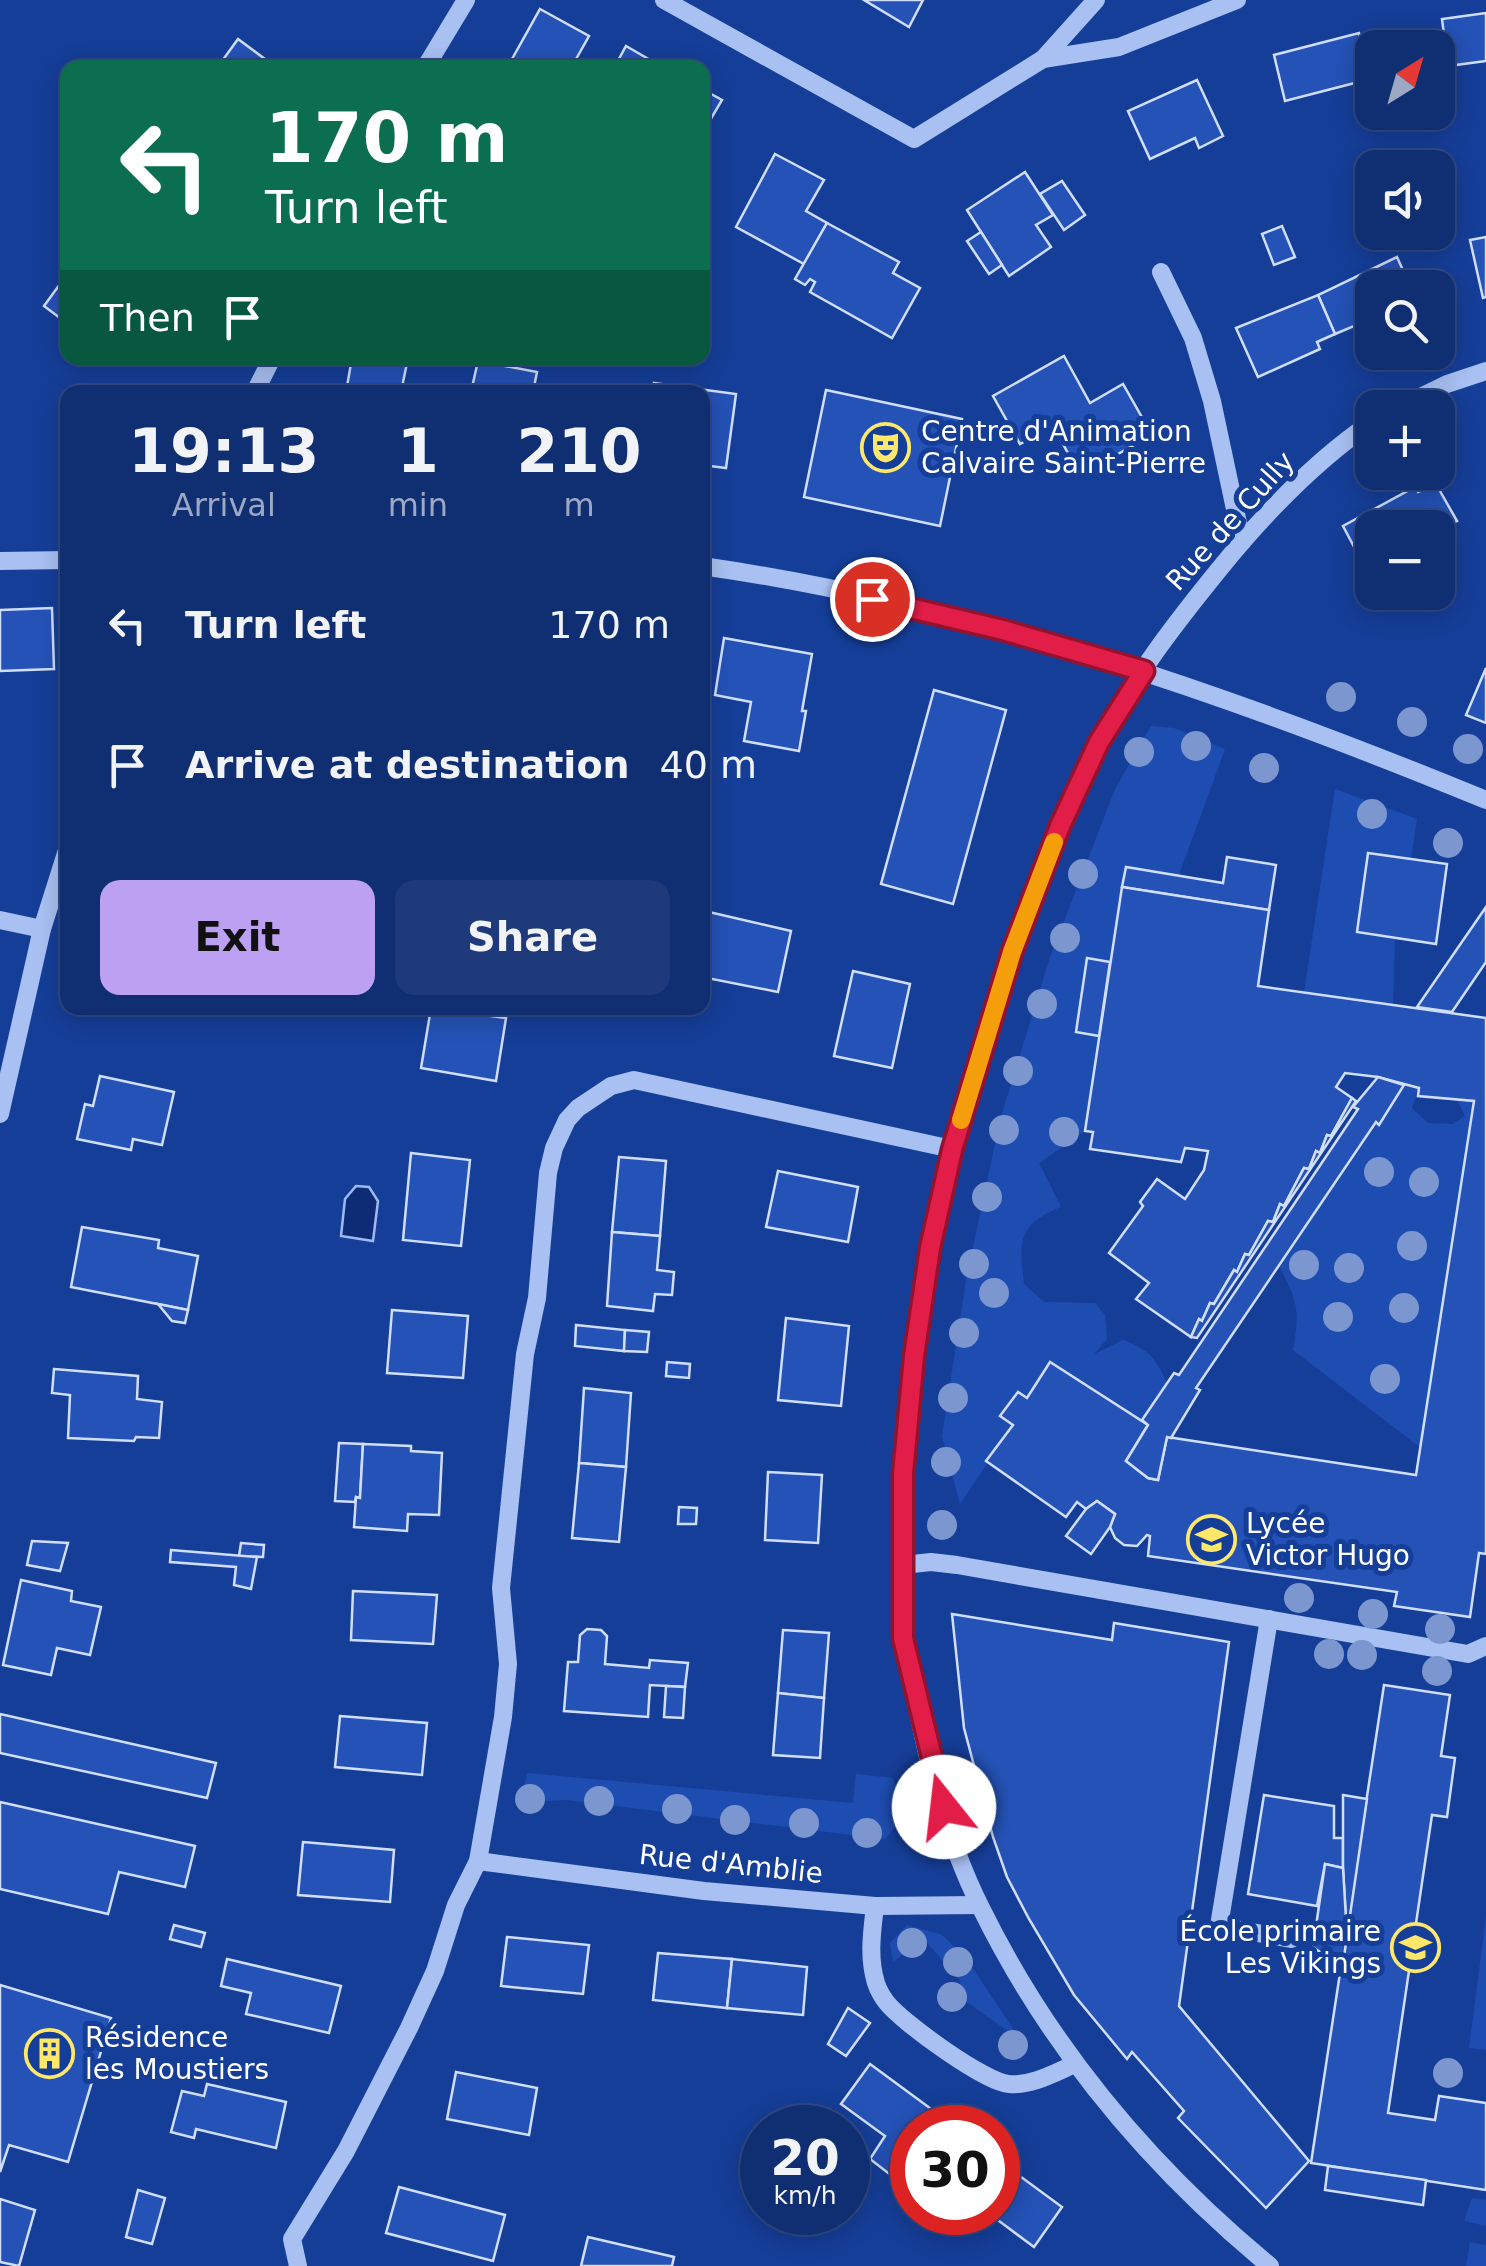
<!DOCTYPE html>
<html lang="en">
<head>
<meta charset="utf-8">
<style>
  body { margin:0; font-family:"DejaVu Sans",sans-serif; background:#1e3a7a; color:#f1f3f6; height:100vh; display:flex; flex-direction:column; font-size:38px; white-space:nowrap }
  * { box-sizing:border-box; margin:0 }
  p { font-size:32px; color:#9ca8c4 }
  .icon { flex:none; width:55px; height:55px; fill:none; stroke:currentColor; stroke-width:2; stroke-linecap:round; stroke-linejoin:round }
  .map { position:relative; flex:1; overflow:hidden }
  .drawer { position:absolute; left:60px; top:385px; width:650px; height:630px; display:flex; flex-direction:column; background:#102e72; border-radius:20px; box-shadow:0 5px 25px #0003,0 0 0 2px #304a84 }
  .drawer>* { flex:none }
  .banner { position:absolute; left:60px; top:60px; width:650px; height:305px; border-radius:20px; box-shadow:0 5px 25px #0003,0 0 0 2px #304a84; background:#0b6e4f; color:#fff; overflow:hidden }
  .needle { width:65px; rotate:37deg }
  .controls { position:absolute; left:1355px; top:30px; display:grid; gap:20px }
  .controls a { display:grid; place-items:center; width:100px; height:100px; border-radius:20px; background:#102e72; box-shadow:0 5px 25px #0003,0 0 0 2px #304a84; font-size:50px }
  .speed { position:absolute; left:740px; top:2105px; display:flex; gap:20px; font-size:50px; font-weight:700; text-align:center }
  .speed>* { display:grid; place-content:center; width:130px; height:130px; border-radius:50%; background:#102e72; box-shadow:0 5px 25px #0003,0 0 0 2px #304a84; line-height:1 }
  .speed small { font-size:25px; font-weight:400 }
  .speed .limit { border:15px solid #d22; background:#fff; color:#111 }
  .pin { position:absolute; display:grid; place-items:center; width:85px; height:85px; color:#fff; margin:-42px; border:5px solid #fff; border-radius:50%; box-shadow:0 2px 10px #0007 }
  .me { position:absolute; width:110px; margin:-55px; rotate:344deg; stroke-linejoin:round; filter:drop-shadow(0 0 8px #0008) }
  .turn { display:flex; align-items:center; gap:35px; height:210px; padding:0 40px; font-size:45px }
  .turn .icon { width:130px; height:130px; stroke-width:2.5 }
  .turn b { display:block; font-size:70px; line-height:85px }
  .then { display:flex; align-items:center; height:95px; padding:0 40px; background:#0003; gap:20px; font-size:38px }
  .eta { display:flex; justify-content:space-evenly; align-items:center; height:170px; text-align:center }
  .eta b { font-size:60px; font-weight:800; line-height:70px }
  .button { display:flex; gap:20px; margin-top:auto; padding:20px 40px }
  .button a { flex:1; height:115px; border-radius:20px; background:#bca0f2; color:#111; font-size:40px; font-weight:800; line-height:115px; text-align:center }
  .button a+a { background:#1e3a7a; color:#f1f3f6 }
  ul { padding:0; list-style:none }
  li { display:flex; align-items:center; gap:30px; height:140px; padding:0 40px }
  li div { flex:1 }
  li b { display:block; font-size:38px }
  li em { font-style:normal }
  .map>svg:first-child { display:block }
</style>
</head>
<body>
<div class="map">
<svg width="1486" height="2266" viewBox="0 0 1486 2266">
  <rect width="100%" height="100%" fill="#153e98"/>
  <g fill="#1e4db2">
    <path d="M1151 726 1174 728 1225 749 1179 875 1126 867 1110 962 1087 958 1076 1031 1099 1036 1085 1131 1039 1163 1061 1207C1018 1224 1019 1241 1024 1284L1044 1302 1095 1303 1105 1315 1107 1339 1094 1354 1123 1340C1147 1348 1158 1360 1167 1384L1142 1420 1050 1363 1027 1398 1018 1392 1001 1415 1013 1425 960 1504 942 1436 966 1280 1000 1120 1049 960 1115 789Z"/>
    <polygon points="1335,789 1417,819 1411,859 1357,932 1395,938 1393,1004 1304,992"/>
    <path d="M1404 1085 1419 1088 1412 1108 1428 1123 1453 1124 1465 1116 1458 1102 1460 1097 1474 1101 1421 1448 1293 1350C1300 1309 1298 1302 1279 1266Z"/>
    <polygon points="527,1773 853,1803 856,1774 893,1778 906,1816 885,1839 567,1800 522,1802"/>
    <polygon points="1486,1917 1486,2050 1469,2048"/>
    <polygon points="907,1925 942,1935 965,1957 1024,2045 1022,2055 1015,2060 1002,2055 1013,2038 1012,2034 964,2000 960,1981 923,1938 893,1962 890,1943"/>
    <polygon points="1472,2198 1486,2200 1486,2226 1464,2221"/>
    <polygon points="1470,2242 1486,2245 1486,2266 1466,2266"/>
  </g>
  <polygon fill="#0e2c75" stroke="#9bb9f5" stroke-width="2.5" points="356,1186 369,1187 378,1201 373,1241 341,1236 345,1199"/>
  <g fill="#2452b7" stroke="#d0defc" stroke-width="2.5">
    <polygon points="864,0 923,0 909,27"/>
    <polygon points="540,9 589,36 571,68 507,68"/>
    <polygon points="1486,13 1486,61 1448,66 1442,19"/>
    <polygon points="1359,33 1370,79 1285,101 1274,55"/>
    <polygon points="238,39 277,68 217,68"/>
    <polygon points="626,46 664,68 614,68"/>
    <polygon points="1197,80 1223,136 1199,148 1195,138 1150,159 1128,111"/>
    <polygon points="702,89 722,100 702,134"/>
    <polygon points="775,154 824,180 806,211 827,223 804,264 736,227"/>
    <polygon points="1025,172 1053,215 1036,225 1051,247 1009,276 967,210"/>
    <polygon points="1062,181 1085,215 1064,230 1040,194"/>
    <polygon points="827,223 899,262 893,273 920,288 892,338 810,292 815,282 810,279 805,285 795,279"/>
    <polygon points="1282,226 1295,257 1274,265 1262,234"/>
    <polygon points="981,232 1002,265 989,274 967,241"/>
    <polygon points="1486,237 1486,297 1483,298 1470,240"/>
    <polygon points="1397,257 1411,288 1372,288 1372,326 1358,332 1354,326 1335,334 1318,295"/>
    <polygon points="68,273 68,324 44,306"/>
    <polygon points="1318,295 1335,334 1317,342 1320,349 1258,377 1236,328"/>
    <polygon points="1064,356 1090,403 1123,384 1152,435 1080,475 1053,426 1020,444 993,396"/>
    <polygon points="352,358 408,358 401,392 346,392"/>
    <polygon points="478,361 537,372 533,392 471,392"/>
    <polygon points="654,383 736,394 726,468 702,465 702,392 653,392"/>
    <polygon points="826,390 962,419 940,526 804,497"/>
    <polygon points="1436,484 1457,521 1438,530 1438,537 1438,528 1372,528 1372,573 1369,575 1343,526 1415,487 1418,492"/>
    <polygon points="52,608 54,669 0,671 0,610"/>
    <polygon points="724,638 812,654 802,711 806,711 799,751 744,741 751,702 715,695"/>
    <polygon points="1486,668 1486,723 1466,715"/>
    <polygon points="934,690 1006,710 953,904 881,884"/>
    <polygon points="1368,853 1447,864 1436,944 1357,932"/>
    <polygon points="1227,857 1276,865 1269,910 1122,887 1126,867 1223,883"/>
    <polygon points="1122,887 1269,910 1258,986 1486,1018 1486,1554 1479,1553 1470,1617 1394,1606 1397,1592 1148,1556 1150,1536 1147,1535 1137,1546 1124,1545 1115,1538 1110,1527 1115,1514 1097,1501 1086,1509 1077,1502 1066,1517 986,1461 1013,1425 1000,1416 1018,1392 1027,1398 1050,1362 1148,1425 1126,1461 1148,1478 1158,1480 1167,1437 1416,1475 1474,1101 1418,1096 1419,1088 1378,1077 1345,1073 1336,1087 1352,1098 1331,1136 1327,1135 1320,1153 1316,1151 1309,1169 1304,1168 1284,1206 1280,1204 1273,1222 1268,1221 1249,1255 1245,1254 1237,1272 1234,1270 1214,1304 1210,1303 1202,1321 1199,1319 1191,1337 1136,1299 1149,1283 1109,1253 1143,1206 1140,1202 1157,1179 1185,1199 1204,1170 1208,1151 1185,1148 1181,1162 1090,1149 1093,1132 1085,1131"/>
    <polygon points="1486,907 1486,962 1452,1012 1417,1007"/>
    <polygon points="709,912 791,931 778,992 702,977 702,940"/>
    <polygon points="1087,958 1110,962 1099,1036 1076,1032"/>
    <polygon points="853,971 910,984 892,1068 834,1056"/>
    <polygon points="431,1008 506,1018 496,1081 421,1068"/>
    <polygon points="100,1076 174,1092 162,1145 133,1139 131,1150 77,1139 85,1104 93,1106"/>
    <polygon points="1378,1077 1404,1085 1379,1125 1376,1122 1196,1388 1200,1390 1171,1438 1167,1437 1158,1480 1148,1478 1126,1461 1148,1425 1142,1420 1174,1373 1179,1375 1358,1109 1353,1107"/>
    <polygon points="1352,1098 1356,1101 1197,1338 1191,1337 1199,1319 1202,1321 1210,1303 1214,1304 1234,1270 1237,1272 1245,1254 1249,1255 1268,1221 1273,1222 1280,1204 1284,1206 1304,1168 1309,1169 1316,1151 1320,1153 1327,1135 1331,1136"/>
    <polygon points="411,1153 470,1160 461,1246 403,1240"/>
    <polygon points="619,1157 666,1161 660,1236 612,1232"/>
    <polygon points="778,1171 858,1187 848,1242 766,1227"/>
    <polygon points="82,1227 159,1240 158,1248 198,1256 188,1310 71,1287"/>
    <polygon points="612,1232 660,1236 657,1270 674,1272 672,1295 655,1294 653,1311 607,1306"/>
    <polygon points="158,1304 188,1310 185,1323 172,1321"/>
    <polygon points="392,1310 468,1316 463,1378 387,1373"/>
    <polygon points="786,1318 849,1326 841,1406 778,1400"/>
    <polygon points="576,1325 625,1330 624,1351 575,1346"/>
    <polygon points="625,1330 649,1332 647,1352 624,1351"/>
    <polygon points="667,1362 690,1364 689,1378 666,1376"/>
    <polygon points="54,1369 138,1376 137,1399 162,1402 159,1438 136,1437 134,1441 68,1438 70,1395 52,1393"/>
    <polygon points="584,1388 631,1393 626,1467 579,1463"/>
    <polygon points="339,1443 363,1444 360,1498 356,1497 355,1502 335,1501"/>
    <polygon points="363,1444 411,1446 411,1451 442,1453 439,1515 408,1514 407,1531 354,1527 356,1497 360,1498"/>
    <polygon points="579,1463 626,1467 619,1542 572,1538"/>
    <polygon points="768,1472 822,1475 818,1543 765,1540"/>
    <polygon points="1097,1501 1115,1514 1110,1527 1091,1554 1066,1536 1086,1509"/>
    <polygon points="679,1507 697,1508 696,1524 678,1524"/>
    <polygon points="32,1541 68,1543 60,1571 27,1565"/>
    <polygon points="241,1543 264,1545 263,1557 239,1556"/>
    <polygon points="171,1550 257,1557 251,1589 234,1585 236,1567 170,1562"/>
    <polygon points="21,1580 72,1591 71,1601 101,1607 90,1655 57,1648 51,1675 3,1665"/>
    <polygon points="353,1591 437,1595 433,1644 351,1640"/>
    <polygon points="952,1614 1112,1640 1114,1623 1229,1642 1179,2006 1309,2161 1266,2208 1178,2118 1184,2111 1132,2052 1127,2059 1074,1995 1029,1919 1007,1877 993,1837 964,1728"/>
    <polygon points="587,1629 601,1630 607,1636 605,1664 649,1668 650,1660 688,1663 685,1687 650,1685 648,1717 564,1711 568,1662 578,1662 580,1635"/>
    <polygon points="783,1630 829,1633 824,1698 778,1693"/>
    <polygon points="1384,1685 1450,1695 1441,1756 1455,1758 1447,1817 1432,1815 1388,2113 1435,2120 1439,2096 1486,2103 1486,2190 1311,2163"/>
    <polygon points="666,1686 685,1687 683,1718 664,1717"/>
    <polygon points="778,1693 824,1698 820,1758 773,1755"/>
    <polygon points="0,1714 216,1763 207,1798 0,1753"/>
    <polygon points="340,1716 427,1723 422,1775 335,1767"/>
    <polygon points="1264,1795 1334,1806 1334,1838 1343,1838 1343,1868 1325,1864 1317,1906 1248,1894"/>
    <polygon points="1343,1795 1367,1799 1347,1936 1343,1868"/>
    <polygon points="0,1802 195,1846 185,1887 119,1872 108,1914 0,1889"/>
    <polygon points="303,1842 394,1850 390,1902 298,1895"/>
    <polygon points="1325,1864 1343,1868 1347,1936 1344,1957 1320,1952 1313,1947"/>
    <polygon points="174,1925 205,1933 201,1947 170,1939"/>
    <polygon points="507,1937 589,1945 583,1994 501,1986"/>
    <polygon points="658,1953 732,1959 727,2008 653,2000"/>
    <polygon points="227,1959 341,1986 329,2033 246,2014 251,1993 221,1986"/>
    <polygon points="732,1959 807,1967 803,2015 727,2008"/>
    <polygon points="0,1985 111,2018 68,2162 9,2145 0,2172"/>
    <polygon points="848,2008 870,2023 846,2056 828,2044"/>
    <polygon points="870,2064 938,2114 928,2128 912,2128 912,2149 892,2176 870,2159 885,2136 841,2104"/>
    <polygon points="456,2072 537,2088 529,2135 447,2119"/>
    <polygon points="207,2084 286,2102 276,2148 196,2129 194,2138 171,2132 182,2091 204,2096"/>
    <polygon points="998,2160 1062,2207 1034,2247 987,2212 998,2212"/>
    <polygon points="1328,2166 1426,2180 1423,2205 1325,2190"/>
    <polygon points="399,2187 505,2215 493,2261 386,2233"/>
    <polygon points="138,2190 165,2198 152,2244 126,2237"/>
    <polygon points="0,2199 35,2210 19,2266 0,2262"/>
    <polygon points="588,2237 674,2257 672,2266 581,2266"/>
  </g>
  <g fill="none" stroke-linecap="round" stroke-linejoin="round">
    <g stroke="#a8c0f2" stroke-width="18">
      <polyline points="664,0 914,139 1043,59 1096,0"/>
      <polyline points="1043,59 1119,47 1237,0"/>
      <polyline points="425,68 466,0"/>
      <polyline points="1161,272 1193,338 1212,401 1242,542"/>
      <polyline points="255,392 272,358"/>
      <polyline points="1398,408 1447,384 1486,371"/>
      <polyline points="0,561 68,560"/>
      <path d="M702 566C974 605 1233 696 1486 800"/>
      <polyline points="0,920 42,929"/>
      <polyline points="0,1114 42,929 68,847"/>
      <polyline points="903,1565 931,1562 957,1565 1468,1654 1486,1646"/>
      <polyline points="1269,1619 1219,1926 1291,1939"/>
      <polyline points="478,1861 704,1891 875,1906 979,1905"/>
      <path d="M875 1906C872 1932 868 1957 876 1983 878 1989 883 1998 887 2003 903 2023 986 2083 1009 2084 1032 2086 1054 2073 1075 2064"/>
      <polyline points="298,2266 292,2239 346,2151 409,2028 435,1971 456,1905 478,1861 503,1717 508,1664 501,1588 525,1354 537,1298 548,1173 554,1148 567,1120 578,1108 611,1086 634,1080 952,1149"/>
      <path d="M1270 2266C1150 2167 1050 2048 981 1908 941 1829 921 1733 905 1646 902 1632 905 1618 904 1604 901 1544 902 1485 907 1425 921 1274 953 1138 999 994 1026 907 1058 820 1100 740 1133 678 1177 621 1221 567 1265 513 1315 461 1372 422"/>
    </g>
  </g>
  <g fill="#7c96cf">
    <circle cx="1341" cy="697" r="15"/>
    <circle cx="1412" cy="722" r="15"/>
    <circle cx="1196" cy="746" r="15"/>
    <circle cx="1468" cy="749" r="15"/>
    <circle cx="1139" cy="752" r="15"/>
    <circle cx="1264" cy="768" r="15"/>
    <circle cx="1372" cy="814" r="15"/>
    <circle cx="1448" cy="843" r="15"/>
    <circle cx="1083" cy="874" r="15"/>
    <circle cx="1065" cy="938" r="15"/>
    <circle cx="1042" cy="1004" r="15"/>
    <circle cx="1018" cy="1071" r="15"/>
    <circle cx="1004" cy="1130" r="15"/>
    <circle cx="1064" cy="1132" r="15"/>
    <circle cx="1379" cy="1172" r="15"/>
    <circle cx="1424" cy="1182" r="15"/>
    <circle cx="987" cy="1197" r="15"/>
    <circle cx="1412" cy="1246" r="15"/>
    <circle cx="974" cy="1264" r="15"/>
    <circle cx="1304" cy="1265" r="15"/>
    <circle cx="1349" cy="1268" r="15"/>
    <circle cx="994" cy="1293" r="15"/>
    <circle cx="1404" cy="1308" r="15"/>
    <circle cx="1338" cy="1317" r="15"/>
    <circle cx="964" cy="1333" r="15"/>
    <circle cx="1385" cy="1379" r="15"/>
    <circle cx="953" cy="1398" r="15"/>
    <circle cx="946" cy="1462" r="15"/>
    <circle cx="942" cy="1525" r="15"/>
    <circle cx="1299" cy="1598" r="15"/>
    <circle cx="1373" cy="1614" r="15"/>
    <circle cx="1440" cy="1629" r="15"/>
    <circle cx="1329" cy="1654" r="15"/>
    <circle cx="1362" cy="1655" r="15"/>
    <circle cx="1437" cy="1671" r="15"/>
    <circle cx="530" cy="1799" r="15"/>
    <circle cx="599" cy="1801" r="15"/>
    <circle cx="677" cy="1809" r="15"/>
    <circle cx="735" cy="1820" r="15"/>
    <circle cx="804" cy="1823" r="15"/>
    <circle cx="867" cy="1833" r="15"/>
    <circle cx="912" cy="1943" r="15"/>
    <circle cx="958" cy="1962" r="15"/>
    <circle cx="952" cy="1997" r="15"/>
    <circle cx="1013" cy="2045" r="15"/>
    <circle cx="1448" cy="2073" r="15"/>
  </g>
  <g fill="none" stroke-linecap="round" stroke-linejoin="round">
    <defs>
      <polyline id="route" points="872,599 1003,630 1144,671 1099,742 1060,826 1012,952 952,1150 930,1248 914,1356 903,1474 903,1638 944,1807"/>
    </defs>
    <use href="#route" stroke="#92132f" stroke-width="25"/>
    <use href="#route" stroke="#e11d48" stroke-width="18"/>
    <polyline stroke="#f59e0b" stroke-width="18" points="961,1120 1012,952 1054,842"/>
  </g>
  <defs>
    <symbol id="theatre-ring" viewBox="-11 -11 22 22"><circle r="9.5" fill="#153e98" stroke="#ffe769" stroke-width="1.5"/><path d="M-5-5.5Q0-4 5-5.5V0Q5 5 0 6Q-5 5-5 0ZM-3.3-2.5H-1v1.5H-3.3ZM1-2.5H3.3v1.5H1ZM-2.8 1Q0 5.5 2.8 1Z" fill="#ffe769"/></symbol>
    <symbol id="school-ring" viewBox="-11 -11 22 22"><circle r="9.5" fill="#153e98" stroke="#ffe769" stroke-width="1.5"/><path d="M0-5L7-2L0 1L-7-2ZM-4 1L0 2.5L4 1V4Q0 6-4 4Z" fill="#ffe769"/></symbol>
    <symbol id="building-ring" viewBox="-11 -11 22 22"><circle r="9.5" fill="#153e98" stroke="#ffe769" stroke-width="1.5"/><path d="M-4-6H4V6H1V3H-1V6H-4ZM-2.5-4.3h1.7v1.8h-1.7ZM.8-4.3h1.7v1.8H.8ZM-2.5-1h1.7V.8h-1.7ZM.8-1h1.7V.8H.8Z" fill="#ffe769"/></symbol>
  </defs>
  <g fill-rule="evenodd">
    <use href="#theatre-ring" x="858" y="420" width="55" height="55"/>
    <use href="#school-ring" x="1184" y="1512" width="55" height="55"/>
    <use href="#school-ring" x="1388" y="1920" width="55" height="55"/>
    <use href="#building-ring" x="22" y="2026" width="55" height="55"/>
  </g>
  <g text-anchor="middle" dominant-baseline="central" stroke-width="10" stroke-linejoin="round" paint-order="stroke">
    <g font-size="28" fill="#fff" stroke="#153e98" text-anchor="start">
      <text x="921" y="431">Centre d'Animation<tspan x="921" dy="32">Calvaire Saint-Pierre</tspan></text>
      <text x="1246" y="1523">Lycée<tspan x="1246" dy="32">Victor Hugo</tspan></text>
      <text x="1381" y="1931" text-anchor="end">École primaire<tspan x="1381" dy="32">Les Vikings</tspan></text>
      <text x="85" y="2037">Résidence<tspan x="85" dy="32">les Moustiers</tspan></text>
    </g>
    <g font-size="28" fill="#fff" stroke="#153e98">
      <text transform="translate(1230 521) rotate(-48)">Rue de Cully</text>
      <text transform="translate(731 1864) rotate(6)">Rue d'Amblie</text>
    </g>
  </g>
</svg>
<div class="controls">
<a><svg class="needle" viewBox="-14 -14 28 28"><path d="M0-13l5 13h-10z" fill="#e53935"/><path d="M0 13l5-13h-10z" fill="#9ca8c4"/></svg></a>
<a><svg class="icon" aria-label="sound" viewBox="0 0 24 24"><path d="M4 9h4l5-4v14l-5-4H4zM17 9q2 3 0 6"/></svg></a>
<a><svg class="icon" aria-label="search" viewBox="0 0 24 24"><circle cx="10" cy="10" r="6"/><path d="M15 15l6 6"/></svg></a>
<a>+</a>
<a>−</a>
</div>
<div class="speed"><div>20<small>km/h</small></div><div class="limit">30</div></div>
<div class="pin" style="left:872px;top:599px;background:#d93025"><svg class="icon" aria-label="arrive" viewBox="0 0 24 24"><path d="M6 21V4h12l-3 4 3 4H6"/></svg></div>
<svg class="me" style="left:944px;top:1807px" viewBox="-20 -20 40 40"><circle r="19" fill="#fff"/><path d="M0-13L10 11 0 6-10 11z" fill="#e11d48"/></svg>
<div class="banner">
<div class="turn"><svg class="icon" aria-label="left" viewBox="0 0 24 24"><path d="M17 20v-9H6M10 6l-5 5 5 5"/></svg><div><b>170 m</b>Turn left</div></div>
<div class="then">Then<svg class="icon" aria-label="arrive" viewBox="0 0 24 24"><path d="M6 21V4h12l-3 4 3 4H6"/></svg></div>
</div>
<section class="drawer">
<div class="eta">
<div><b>19:13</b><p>Arrival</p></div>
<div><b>1</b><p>min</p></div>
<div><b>210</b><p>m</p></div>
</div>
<ul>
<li><svg class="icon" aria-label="left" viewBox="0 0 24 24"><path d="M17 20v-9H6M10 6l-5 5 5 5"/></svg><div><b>Turn left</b></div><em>170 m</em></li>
<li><svg class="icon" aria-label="arrive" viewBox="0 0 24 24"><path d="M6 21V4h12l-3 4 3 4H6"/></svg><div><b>Arrive at destination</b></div><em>40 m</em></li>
</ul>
<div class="button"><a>Exit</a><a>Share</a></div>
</section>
</div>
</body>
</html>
